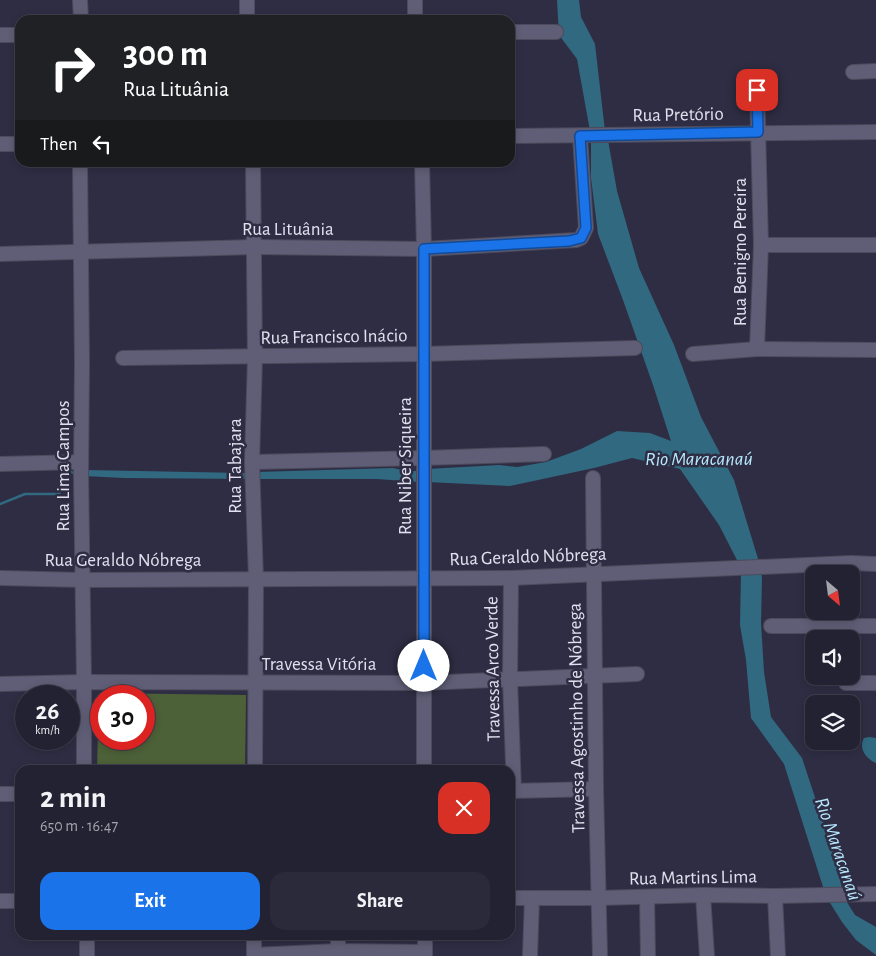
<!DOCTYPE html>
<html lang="en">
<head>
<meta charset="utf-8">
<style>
  body { margin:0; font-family:"Alegreya Sans",sans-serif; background:#2b2a3a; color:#f1f3f6; height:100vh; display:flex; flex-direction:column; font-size:19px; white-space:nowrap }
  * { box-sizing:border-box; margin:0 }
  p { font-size:16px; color:#a3a4ac }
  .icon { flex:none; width:28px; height:28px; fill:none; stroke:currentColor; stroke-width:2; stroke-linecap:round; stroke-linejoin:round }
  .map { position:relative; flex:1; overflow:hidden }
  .panel { position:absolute; left:15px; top:765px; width:500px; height:175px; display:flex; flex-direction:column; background:#232232; border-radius:15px; box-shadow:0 2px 8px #0003,0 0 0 1px #403f4d }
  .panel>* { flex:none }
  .top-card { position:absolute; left:15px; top:15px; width:500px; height:152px; border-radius:15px; box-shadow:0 2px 8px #0003,0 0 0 1px #403f4d; background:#202124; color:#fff; overflow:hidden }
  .needle { width:32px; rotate:152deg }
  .tools { position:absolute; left:805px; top:565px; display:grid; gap:10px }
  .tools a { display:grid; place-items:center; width:55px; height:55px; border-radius:10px; background:#232232; box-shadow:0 2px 8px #0003,0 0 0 1px #403f4d; font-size:25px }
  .speed { position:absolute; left:15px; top:685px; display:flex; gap:10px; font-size:25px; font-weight:700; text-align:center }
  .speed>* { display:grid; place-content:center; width:65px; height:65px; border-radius:50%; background:#232232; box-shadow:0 2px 8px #0003,0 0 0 1px #403f4d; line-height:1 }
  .speed small { font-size:12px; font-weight:400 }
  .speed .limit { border:8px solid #d22; background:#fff; color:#111 }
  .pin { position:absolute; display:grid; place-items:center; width:42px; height:42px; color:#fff; margin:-21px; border-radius:10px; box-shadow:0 2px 8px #0006 }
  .me { position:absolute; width:55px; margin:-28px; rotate:0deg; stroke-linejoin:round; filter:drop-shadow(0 0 4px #0008) }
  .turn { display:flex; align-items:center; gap:18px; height:105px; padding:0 25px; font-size:22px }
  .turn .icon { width:65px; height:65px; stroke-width:2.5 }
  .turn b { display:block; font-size:35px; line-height:42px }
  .then { display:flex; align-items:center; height:48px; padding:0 25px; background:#0003; gap:10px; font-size:19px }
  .round { display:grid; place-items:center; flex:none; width:52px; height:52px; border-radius:15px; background:#2b2a3a }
  .headline { display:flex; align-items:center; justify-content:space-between; height:85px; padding:0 25px }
  h1 { font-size:30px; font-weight:700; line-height:38px }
  .button { display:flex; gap:10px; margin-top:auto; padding:10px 25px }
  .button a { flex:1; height:58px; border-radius:15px; background:#1a73e8; color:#fff; font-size:20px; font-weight:700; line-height:58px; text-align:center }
  .button a+a { background:#2b2a3a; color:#f1f3f6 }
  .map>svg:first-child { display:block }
</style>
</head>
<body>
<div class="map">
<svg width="876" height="956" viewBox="0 0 876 956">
  <rect width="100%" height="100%" fill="#2f2d43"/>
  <path fill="#4d6138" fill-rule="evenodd" d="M99 693 246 695 245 770H97ZM101 696H144V739H101Z"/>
  <g fill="#306980">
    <polygon points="557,0 579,0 581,17 595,44 605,131 590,131 577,59 559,35"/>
    <polygon points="591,140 608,140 617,191 639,268 674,345 701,417 734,480 759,562 739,564 719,525 680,469 632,458 594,468 510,486 427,482 427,469 499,465 517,467 546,462 581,449 617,431 650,433 671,441 653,385 623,300 598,234 591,178"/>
    <polygon points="393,468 407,471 418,471 418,482 377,479 256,479 256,472"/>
    <polygon points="85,470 244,473 248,474 248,479 124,478 84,476"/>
    <polygon points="741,571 761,571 762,578 761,623 764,672 771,717 802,758 839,870 842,890 824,890 784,764 751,718 746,660 740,625"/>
    <path d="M869 737 876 738V763C866 759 858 748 864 738Z"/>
    <polygon points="827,898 845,899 855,915 876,927 876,955 856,940 842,922"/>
  </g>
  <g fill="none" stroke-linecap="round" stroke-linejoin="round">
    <polyline stroke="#306980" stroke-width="2.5" points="0,504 25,494 59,494 68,472 76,473"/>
    <defs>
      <g id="minor">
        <polyline points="80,0 81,20"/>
        <polyline points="247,0 247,20"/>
        <polyline points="415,0 415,20"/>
        <polyline points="510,32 556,32"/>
        <polyline points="0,35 20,35"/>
        <polyline points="853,72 876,71"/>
        <polyline points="510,136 876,132"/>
        <polyline points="0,144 20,144"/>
        <polyline points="80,162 82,363 81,473 84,682 84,770"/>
        <polyline points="253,162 255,357 252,462 256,579 255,770"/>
        <polyline points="422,162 424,249 424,770"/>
        <polyline points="761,245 876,245"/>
        <polyline points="0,254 255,247 424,249 576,240 581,238 586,228 580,136"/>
        <polyline points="757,349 761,245 757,90"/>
        <polyline points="693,354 757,349 876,350"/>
        <polyline points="123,358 423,354 635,348"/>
        <polyline points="252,462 423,458 544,454"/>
        <polyline points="0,464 81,462"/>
        <polyline points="593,478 596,789 600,956"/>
        <polyline points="0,578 83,580 511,578 851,563 876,564"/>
        <polyline points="511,578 510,679 514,791"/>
        <polyline points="771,626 876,626"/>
        <polyline points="846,683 876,683"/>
        <polyline points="0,684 84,682 424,683 637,674"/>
        <polyline points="510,791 596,789"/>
        <polyline points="0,794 20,794"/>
        <polyline points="703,895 707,956"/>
        <polyline points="775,896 778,956"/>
        <polyline points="647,897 648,956"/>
        <polyline points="510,898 599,898 703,895 775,896 876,894"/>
        <polyline points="0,901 20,901"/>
        <polyline points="87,935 87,956"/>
        <polyline points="254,935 254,956"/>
        <polyline points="338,935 338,956"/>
        <polyline points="254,955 338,951 424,952"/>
        <polyline points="425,956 425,935"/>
        <polyline points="530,956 532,898"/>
      </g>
    </defs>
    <use href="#minor" stroke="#4c4a5c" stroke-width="16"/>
    <use href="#minor" stroke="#605e76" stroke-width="14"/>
  </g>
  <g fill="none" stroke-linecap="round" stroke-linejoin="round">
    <defs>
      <polyline id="route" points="424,666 424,249 569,241 581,238 586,228 580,136 758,132 757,90"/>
    </defs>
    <use href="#route" stroke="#114b97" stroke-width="12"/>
    <use href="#route" stroke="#1a73e8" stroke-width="9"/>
  </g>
  <g text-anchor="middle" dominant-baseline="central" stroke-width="5" stroke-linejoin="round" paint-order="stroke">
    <g font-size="19" fill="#e1e0ee" stroke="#2f2d43">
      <text transform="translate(678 115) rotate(-1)">Rua Pretório</text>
      <text x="288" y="229">Rua Lituânia</text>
      <text transform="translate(740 252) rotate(-90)">Rua Benigno Pereira</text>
      <text transform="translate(334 337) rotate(-1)">Rua Francisco Inácio</text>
      <text transform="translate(63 466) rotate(-90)">Rua Lima Campos</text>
      <text transform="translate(235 466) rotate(-90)">Rua Tabajara</text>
      <text transform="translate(405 466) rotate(-90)">Rua Niber Siqueira</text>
      <text transform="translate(528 557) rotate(-2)">Rua Geraldo Nóbrega</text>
      <text x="123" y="560">Rua Geraldo Nóbrega</text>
      <text x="319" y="664">Travessa Vitória</text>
      <text transform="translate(493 669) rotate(-91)">Travessa Arco Verde</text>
      <text transform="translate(577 718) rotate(-91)">Travessa Agostinho de Nóbrega</text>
      <text transform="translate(693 878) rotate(-1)">Rua Martins Lima</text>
    </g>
    <g font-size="20" font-style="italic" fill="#b6e8fe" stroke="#2f2d43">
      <text x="699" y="459">Rio Maracanaú</text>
      <text transform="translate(838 849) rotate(71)">Rio Maracanaú</text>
    </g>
  </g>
</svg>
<div class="tools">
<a><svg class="needle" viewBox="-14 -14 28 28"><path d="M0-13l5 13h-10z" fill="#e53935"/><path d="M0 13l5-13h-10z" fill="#a3a4ac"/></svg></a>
<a><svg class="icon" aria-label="sound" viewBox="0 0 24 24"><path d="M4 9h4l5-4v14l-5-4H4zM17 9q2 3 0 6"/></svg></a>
<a><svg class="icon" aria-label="layers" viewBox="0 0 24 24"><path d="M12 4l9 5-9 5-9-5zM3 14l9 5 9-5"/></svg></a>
</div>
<div class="speed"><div>26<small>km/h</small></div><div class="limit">30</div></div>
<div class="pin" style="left:757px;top:90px;background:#d93025"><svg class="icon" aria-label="arrive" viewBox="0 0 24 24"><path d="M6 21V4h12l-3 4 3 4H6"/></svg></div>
<svg class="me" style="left:424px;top:666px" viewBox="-20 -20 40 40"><circle r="19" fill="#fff"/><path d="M0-13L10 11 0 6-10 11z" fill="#1a73e8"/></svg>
<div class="top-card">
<div class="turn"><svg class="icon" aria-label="right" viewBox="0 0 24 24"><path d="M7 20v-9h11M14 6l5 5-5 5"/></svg><div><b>300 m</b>Rua Lituânia</div></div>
<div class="then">Then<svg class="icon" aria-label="left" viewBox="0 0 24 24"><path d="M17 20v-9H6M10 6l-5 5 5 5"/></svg></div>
</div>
<section class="panel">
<div class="headline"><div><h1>2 min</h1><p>650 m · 16:47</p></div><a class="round" style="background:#d93025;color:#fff"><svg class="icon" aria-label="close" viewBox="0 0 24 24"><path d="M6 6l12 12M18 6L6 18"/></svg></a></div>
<div class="button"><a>Exit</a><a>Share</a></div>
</section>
</div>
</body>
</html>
